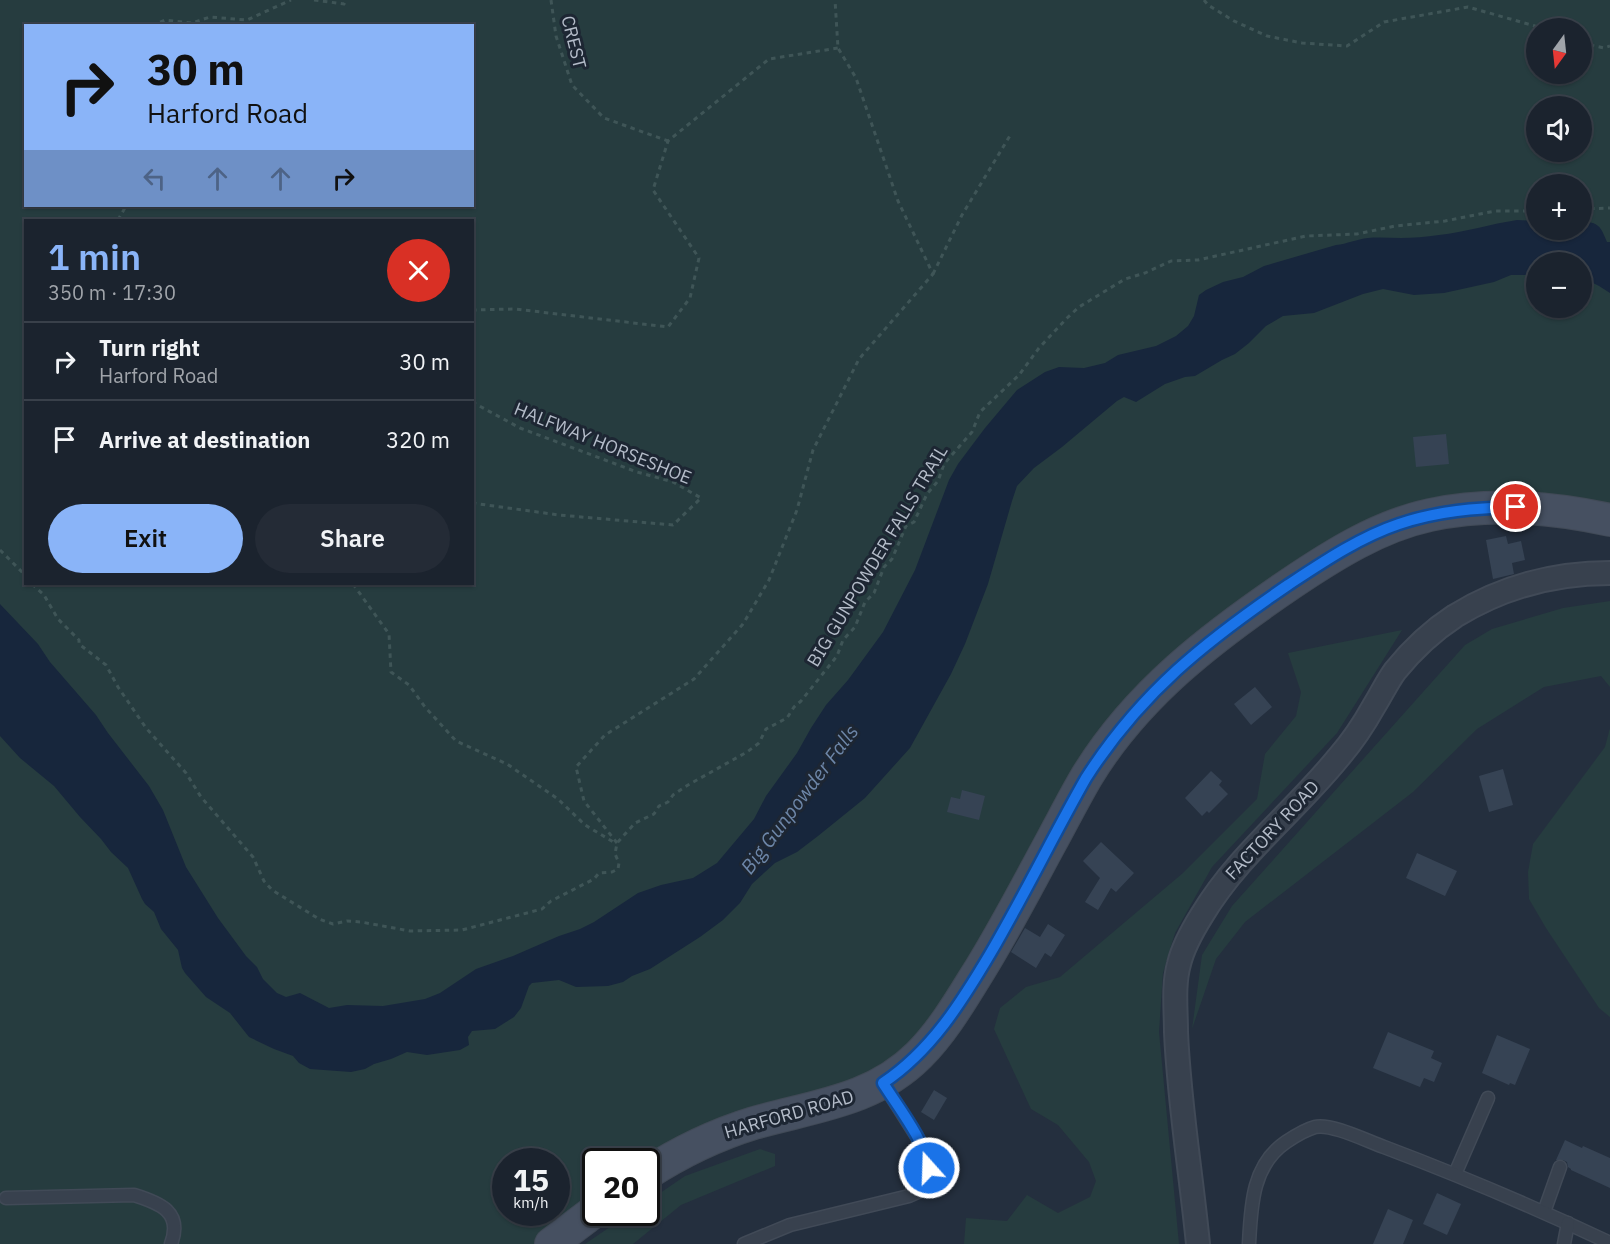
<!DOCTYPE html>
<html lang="en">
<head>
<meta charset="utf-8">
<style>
  body { margin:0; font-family:"IBM Plex Sans",sans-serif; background:#242b36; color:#f1f3f6; height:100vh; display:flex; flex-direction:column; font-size:22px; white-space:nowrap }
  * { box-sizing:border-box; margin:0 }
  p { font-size:20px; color:#a0a4aa }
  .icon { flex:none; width:33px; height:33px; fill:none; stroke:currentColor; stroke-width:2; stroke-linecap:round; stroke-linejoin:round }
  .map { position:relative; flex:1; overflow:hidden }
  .drawer { position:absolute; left:24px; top:219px; width:450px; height:366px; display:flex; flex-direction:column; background:#1b232e; border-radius:0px; box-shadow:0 2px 4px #0004,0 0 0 2px #39404a }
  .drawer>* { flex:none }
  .hud { position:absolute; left:24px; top:24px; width:450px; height:183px; border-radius:0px; box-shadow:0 2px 4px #0004,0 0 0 2px #39404a; background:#8ab4f8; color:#111; overflow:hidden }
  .needle { width:39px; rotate:195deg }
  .controls { position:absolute; left:1526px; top:18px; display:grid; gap:12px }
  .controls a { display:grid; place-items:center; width:66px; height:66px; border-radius:50%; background:#1b232e; box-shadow:0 2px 4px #0004,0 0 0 2px #39404a; font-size:30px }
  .speed { position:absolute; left:492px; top:1148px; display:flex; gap:12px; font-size:30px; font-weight:700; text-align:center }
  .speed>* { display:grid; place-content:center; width:78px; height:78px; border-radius:50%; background:#1b232e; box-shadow:0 2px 4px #0004,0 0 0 2px #39404a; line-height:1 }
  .speed small { font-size:15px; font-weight:400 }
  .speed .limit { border:3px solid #111; border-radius:9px; background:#fff; color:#111 }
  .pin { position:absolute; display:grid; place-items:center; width:51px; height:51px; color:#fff; margin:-26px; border:3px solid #fff; border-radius:50%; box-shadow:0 2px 6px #0007 }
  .me { position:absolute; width:66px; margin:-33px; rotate:340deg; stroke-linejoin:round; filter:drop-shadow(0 0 4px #0008) }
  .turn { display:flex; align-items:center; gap:21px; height:126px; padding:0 24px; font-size:27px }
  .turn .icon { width:78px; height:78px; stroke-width:2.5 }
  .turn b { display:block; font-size:42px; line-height:51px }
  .lanes { display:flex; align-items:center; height:57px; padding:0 24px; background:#0003; justify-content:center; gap:30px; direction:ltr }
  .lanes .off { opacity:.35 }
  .round { display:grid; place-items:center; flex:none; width:63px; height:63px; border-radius:32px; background:#242b36 }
  .head { display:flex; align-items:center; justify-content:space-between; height:102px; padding:0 24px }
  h1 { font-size:36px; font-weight:600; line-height:45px; color:#8ab4f8 }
  .button { display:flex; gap:12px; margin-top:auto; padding:12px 24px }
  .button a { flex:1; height:69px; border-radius:36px; background:#8ab4f8; color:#111; font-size:24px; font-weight:600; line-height:69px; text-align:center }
  .button a+a { background:#242b36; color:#f1f3f6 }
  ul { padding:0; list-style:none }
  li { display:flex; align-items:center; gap:18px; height:78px; padding:0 24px; border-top:2px solid #39404a }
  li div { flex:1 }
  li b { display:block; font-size:22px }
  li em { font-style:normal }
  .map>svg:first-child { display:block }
</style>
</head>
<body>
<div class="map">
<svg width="1610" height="1244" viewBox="0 0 1610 1244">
  <rect width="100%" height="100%" fill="#242f3e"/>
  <g fill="#263c3f" fill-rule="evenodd">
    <path d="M0 0H1610V509L1440 501 1180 651 932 1022 883 1069 646 1161H596L595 1196 534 1244H0ZM26 26H472V206H26ZM1536 28H1581V74H1536ZM1536 106H1581V152H1536ZM1536 184H1581V230H1536ZM26 220H472V584H26ZM1536 262H1581V308H1536ZM506 1161H556V1212H506Z"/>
    <polygon points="1610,601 1610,687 1601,676 1544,687 1477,729 1413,792 1245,922 1216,959 1192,1029 1202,955 1232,906 1465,645 1492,629 1563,608"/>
    <polygon points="1402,630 1337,733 1212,867 1175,933 1163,973 1159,1032 1179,1244 964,1244 966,1218 1007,1221 1027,1195 1058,1213 1090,1197 1096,1181 1089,1162 1058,1125 1031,1109 994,1029 1000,1008 1026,987 1060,977 1183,873 1257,799 1265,754 1296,716 1301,692 1288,653"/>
    <polygon points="1610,728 1610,1017 1599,1008 1546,928 1529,899 1528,872 1533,844 1605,747"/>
    <polygon points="760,1149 775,1154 775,1166 681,1205 633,1244 585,1244 632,1212 646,1212 647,1202 685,1176"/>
  </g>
  <path fill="#17263c" d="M1517 220 1536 221V230H1581V221C1599 223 1600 225 1607 242H1610V293L1599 286 1581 277V262H1536V271L1526 275H1511L1494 282 1444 293 1414 295 1383 289 1363 294 1314 313 1283 316 1266 326 1249 343 1235 354 1222 360 1195 376 1185 377 1165 384 1136 402 1124 397 1117 401 1062 447 1034 468 1017 486 1012 501 988 584 965 644 951 674 910 748 865 798 818 836 797 852 775 863 752 884 740 903 723 920 700 937 650 969 632 976 623 982 608 986 576 987 559 980 532 983 529 986 521 1008 514 1017 495 1029 472 1031 468 1037 469 1045 460 1050 427 1055 407 1052 391 1059 374 1064 365 1069 351 1072 310 1069 299 1063 293 1056 274 1049 249 1037 230 1013 206 997 185 973 182 968 178 950 161 929 154 912 145 904 142 899 128 868 111 852 101 839 80 817 54 786 20 758 0 736V604L38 644 50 662 96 715 108 733 149 786 163 810 186 867 218 918 246 956 257 967 263 979 277 993 286 997 300 993 329 1008 347 1005 383 1006 425 999 440 993 476 969 513 956 559 936 580 929 594 922 638 893 661 885 693 878 717 863 754 819 766 796 797 753 811 728 826 705 848 680 883 632 915 570 949 480 958 464 985 428 1017 390 1045 372 1059 367 1084 368 1105 363 1118 355 1156 346 1176 336 1188 326 1194 316 1199 295 1206 290 1223 282 1243 277 1264 266 1336 245C1347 244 1357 239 1368 238 1379 237 1390 238 1401 238 1413 238 1426 237 1439 235 1465 232 1491 224 1517 220Z"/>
  <g fill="#364354">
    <polygon points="1446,434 1449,464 1416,467 1413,437"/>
    <polygon points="1506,536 1508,544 1521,541 1525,560 1512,563 1514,574 1493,579 1486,540"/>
    <polygon points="1255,687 1272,707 1251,725 1234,704"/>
    <polygon points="1503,769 1513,805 1489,812 1479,776"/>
    <polygon points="1211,771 1222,781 1219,785 1228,794 1209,813 1207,811 1202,816 1185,798"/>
    <polygon points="962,790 985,796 979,820 947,812 951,797 960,799"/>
    <polygon points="1101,842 1134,873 1116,892 1111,888 1098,910 1085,902 1100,878 1083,861"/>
    <polygon points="1417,853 1457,871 1445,896 1406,878"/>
    <polygon points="1048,924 1065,935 1051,957 1045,953 1036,968 1011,952 1025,928 1040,937"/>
    <polygon points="1388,1032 1434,1051 1431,1058 1442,1063 1434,1082 1424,1078 1420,1087 1373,1068"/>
    <polygon points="1497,1035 1530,1049 1515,1085 1510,1083 1509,1085 1482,1073"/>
    <polygon points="934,1090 947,1098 934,1120 921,1112"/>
    <polygon points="1565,1140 1582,1148 1583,1146 1610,1158 1610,1188 1571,1170 1571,1169 1568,1167 1567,1162 1563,1160 1556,1160"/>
    <polygon points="1437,1193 1461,1204 1447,1235 1423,1224"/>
    <polygon points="1388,1209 1413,1220 1403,1244 1373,1244"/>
  </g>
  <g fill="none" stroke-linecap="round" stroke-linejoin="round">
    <defs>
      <g id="service">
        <polyline points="1455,1174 1488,1098"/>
        <path d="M6 1198 134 1195C160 1203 183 1212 171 1244"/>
        <polyline points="1544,1212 1560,1167"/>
        <polyline points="744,1244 790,1225 909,1196 918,1192 926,1186 928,1178 928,1159 921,1143 883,1083"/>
        <path d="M1249 1244C1251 1206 1252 1165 1286 1142 1295 1136 1304 1130 1315 1127 1331 1123 1367 1141 1384 1147 1461 1176 1536 1208 1610 1243"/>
        <polyline points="1564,1244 1568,1223"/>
      </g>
      <path id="minor" d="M1198 1244C1191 1173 1179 1103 1176 1032 1176 1010 1173 985 1179 964 1183 947 1192 931 1202 915 1238 855 1294 812 1338 758 1352 742 1364 724 1374 706 1381 695 1387 682 1395 671 1412 650 1432 631 1455 616 1502 587 1555 573 1610 573"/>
      <g id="secondary">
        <path d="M646 1174C680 1152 715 1135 754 1123 814 1106 873 1101 919 1055 941 1033 958 1005 974 979 1002 935 1026 888 1051 842 1063 820 1074 798 1087 776 1137 694 1212 637 1290 584 1333 555 1379 526 1430 515 1490 502 1551 507 1610 520"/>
        <polyline points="551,1244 596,1210"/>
      </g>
    </defs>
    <use href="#service" stroke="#414a57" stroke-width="15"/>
    <use href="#minor" stroke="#414a57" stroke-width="26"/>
    <use href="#secondary" stroke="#414a57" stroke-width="34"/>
    <g stroke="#3f5557" stroke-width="3" stroke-dasharray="4.5 4.5" stroke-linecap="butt">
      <polyline points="314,0 344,4 346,0"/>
      <polyline points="551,0 556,36 572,85 604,118 668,141"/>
      <polyline points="1204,0 1208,5 1234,21 1267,36 1302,43 1347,46 1384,22 1468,7 1535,26 1539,28"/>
      <polyline points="152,26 165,20 192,23 210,17 247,20 291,0"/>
      <polyline points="1581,43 1604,48 1610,46"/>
      <polyline points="1581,209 1610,208"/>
      <polyline points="118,220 126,206"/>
      <polyline points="933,274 962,215 1011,134"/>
      <polyline points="472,310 515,309 668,327 690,298 699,258 653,190 668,141 769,59 838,48"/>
      <polyline points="472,402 520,428 637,472 673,482 701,498 673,525 559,515 472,503"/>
      <polyline points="0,550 26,576"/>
      <polyline points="32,584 44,595 58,619 79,640 79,644 106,665 118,687 146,728 186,773 201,797 253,857 264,881 272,890 319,919 333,924 347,921 361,922 410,931 462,930 542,909 551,901 594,879 599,873 612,872 618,869 619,863 615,854 617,843 635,823 654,814 659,806 668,802 673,795 688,785 747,752 759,743 766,729 787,718 794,707 801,701 837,656 843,640 855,627 865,602 874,593 884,567 892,559 906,526 914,522 927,494 938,481 944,464 972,432 980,412 1019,375 1039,348 1067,318 1079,307 1125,279 1145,273 1171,261 1198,260 1306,236 1357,234 1395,226 1445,221 1495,211 1536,211"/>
      <polyline points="353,584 389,634 391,672 409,685 425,707 456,741 507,764 558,799 585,825 615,843"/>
      <polyline points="617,843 584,801 576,767 605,735 694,679 743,624 769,580 797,510 813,450 859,359 933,274 898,201 856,78 838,48 835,0"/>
    </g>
    <use href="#service" stroke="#38414e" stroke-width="12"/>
    <use href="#minor" stroke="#38414e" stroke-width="22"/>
    <use href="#secondary" stroke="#465061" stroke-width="32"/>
  </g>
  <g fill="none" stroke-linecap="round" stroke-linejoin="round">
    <defs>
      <path id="route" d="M929 1168C925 1141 898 1107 883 1083 931 1051 961 1003 990 954 1024 896 1053 836 1086 778 1141 692 1206 641 1288 585 1323 562 1360 537 1399 524 1437 511 1476 508 1516 507"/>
    </defs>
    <use href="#route" stroke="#114b97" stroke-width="15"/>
    <use href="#route" stroke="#1a73e8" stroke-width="10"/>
  </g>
  <g text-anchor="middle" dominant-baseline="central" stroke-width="6" stroke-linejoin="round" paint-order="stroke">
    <g font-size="18" fill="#b4bcc9" stroke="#1d2633">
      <text transform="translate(574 42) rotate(76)">CREST</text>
      <text transform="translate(603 443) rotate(22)">HALFWAY HORSESHOE</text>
      <text transform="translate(877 556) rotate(-59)">BIG GUNPOWDER FALLS TRAIL</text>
      <text transform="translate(1272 830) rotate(-47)">FACTORY ROAD</text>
      <text transform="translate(789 1114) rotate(-16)">HARFORD ROAD</text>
    </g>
    <g font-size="20" font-style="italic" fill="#6d86a8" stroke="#1d2633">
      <text transform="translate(799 799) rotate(-53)">Big Gunpowder Falls</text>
    </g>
  </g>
</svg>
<div class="controls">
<a><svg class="needle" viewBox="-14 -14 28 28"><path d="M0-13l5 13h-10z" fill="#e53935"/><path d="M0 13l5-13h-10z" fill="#a0a4aa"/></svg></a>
<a><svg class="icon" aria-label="sound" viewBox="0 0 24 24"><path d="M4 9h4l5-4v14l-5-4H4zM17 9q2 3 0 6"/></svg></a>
<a>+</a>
<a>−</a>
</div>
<div class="speed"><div>15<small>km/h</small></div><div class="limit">20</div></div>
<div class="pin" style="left:1516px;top:507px;background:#d93025"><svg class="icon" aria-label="arrive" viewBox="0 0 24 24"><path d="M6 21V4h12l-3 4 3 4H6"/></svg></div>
<svg class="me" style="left:929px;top:1168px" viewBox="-20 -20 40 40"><circle r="17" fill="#1a73e8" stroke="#fff" stroke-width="3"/><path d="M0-11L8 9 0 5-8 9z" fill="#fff"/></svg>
<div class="hud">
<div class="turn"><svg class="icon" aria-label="right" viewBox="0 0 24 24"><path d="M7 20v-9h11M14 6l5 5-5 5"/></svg><div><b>30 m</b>Harford Road</div></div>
<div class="lanes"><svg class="icon off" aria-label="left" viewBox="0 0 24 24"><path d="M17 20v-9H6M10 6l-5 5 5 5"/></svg><svg class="icon off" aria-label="ahead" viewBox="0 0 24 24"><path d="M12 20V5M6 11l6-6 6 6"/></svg><svg class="icon off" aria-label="ahead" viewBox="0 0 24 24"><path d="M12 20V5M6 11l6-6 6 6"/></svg><svg class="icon" aria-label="right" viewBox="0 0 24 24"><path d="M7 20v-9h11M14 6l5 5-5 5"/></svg></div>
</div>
<section class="drawer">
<div class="head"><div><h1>1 min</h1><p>350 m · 17:30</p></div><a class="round" style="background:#d93025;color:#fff"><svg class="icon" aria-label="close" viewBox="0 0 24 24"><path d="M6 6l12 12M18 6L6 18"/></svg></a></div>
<ul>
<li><svg class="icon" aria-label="right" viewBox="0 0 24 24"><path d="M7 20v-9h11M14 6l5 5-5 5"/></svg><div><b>Turn right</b><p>Harford Road</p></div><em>30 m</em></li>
<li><svg class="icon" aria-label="arrive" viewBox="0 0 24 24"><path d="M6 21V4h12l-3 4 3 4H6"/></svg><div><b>Arrive at destination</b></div><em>320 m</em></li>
</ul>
<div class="button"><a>Exit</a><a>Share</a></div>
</section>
</div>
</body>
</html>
